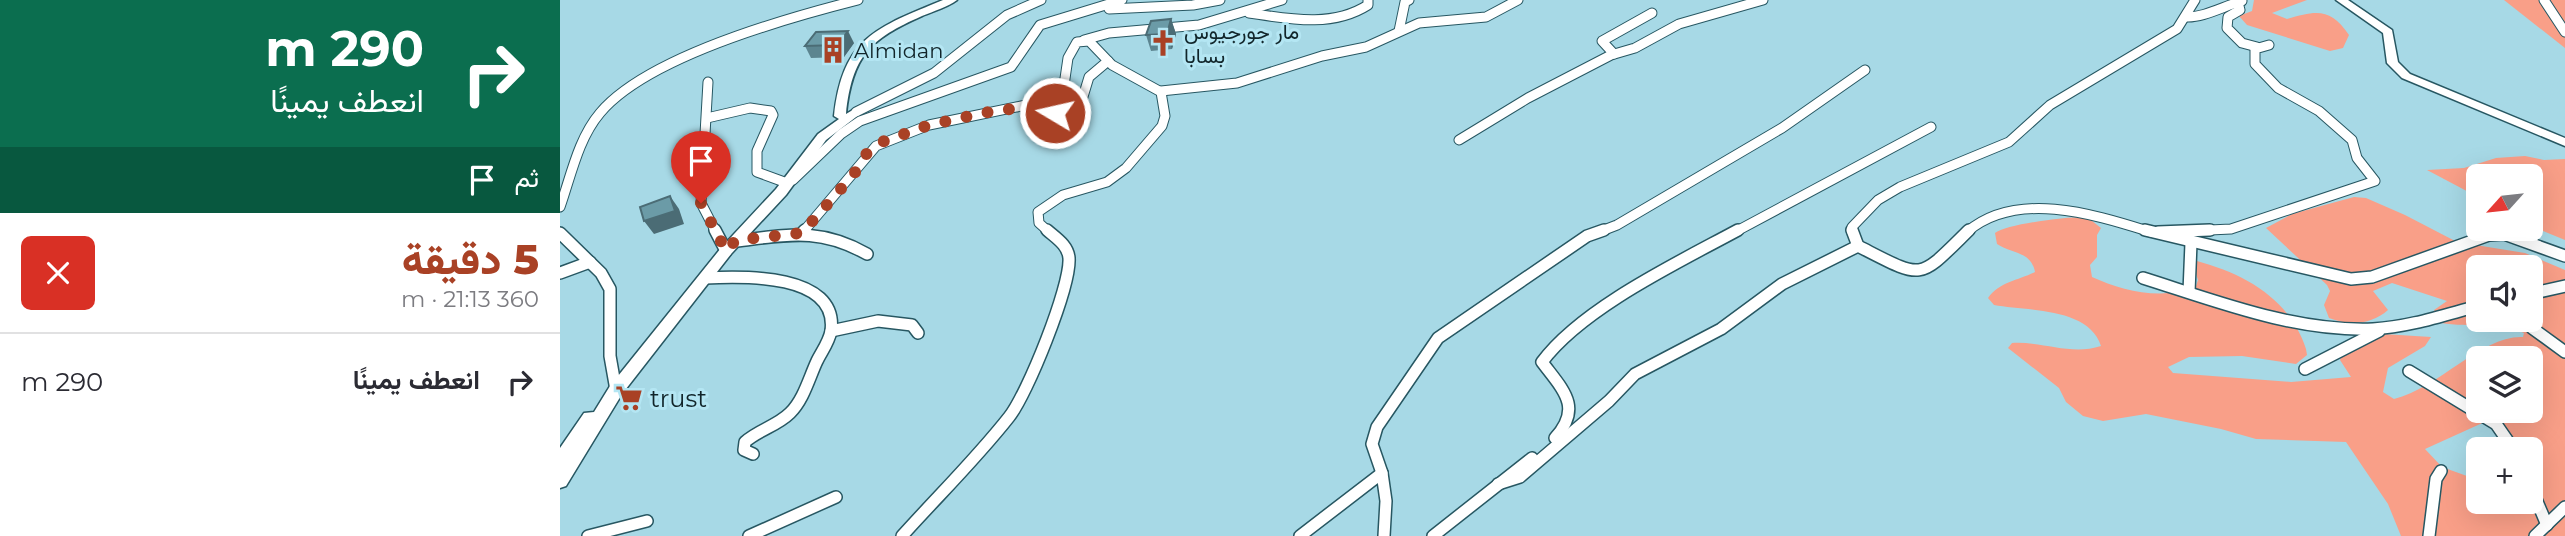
<!DOCTYPE html>
<html lang="ar">
<head>
<meta charset="utf-8">
<style>
  body { margin:0; font-family:Montserrat,Vazirmatn,sans-serif; background:#f7f7f7; color:#2b2b33; direction:rtl; height:100vh; display:flex; flex-direction:column; font-size:26px; white-space:nowrap }
  * { box-sizing:border-box; margin:0 }
  p { font-size:23px; color:#7c7c81 }
  .icon { flex:none; width:38px; height:38px; fill:none; stroke:currentColor; stroke-width:2; stroke-linecap:round; stroke-linejoin:round }
  .map { position:relative; flex:1; overflow:hidden; direction:ltr }
  .panel { display:flex; flex-direction:column; background:#fff; width:560px }
  .panel>* { flex:none }
  .hud { background:#0b6e4f; color:#fff; overflow:hidden }
  .needle { width:46px; rotate:243deg }
  .buttons { position:absolute; left:1906px; top:164px; display:grid; gap:14px }
  .buttons a { display:grid; place-items:center; width:77px; height:77px; border-radius:10px; background:#fff; box-shadow:0 7px 28px #0002; font-size:35px }
  .pin { position:absolute; display:grid; place-items:center; width:60px; height:60px; color:#fff; margin:-72px -30px; border-radius:50% 50% 50% 0; rotate:-45deg; box-shadow:0 0 7px #0007 }
  .pin .icon { rotate:45deg }
  .me { position:absolute; width:77px; margin:-38px; rotate:279deg; stroke-linejoin:round; filter:drop-shadow(0 0 5px #0008) }
  .turn { display:flex; align-items:center; gap:24px; height:147px; padding:0 21px; font-size:32px }
  .turn .icon { width:91px; height:91px; stroke-width:2.5 }
  .turn b { display:block; font-size:49px; line-height:60px }
  .then { display:flex; align-items:center; height:66px; padding:0 21px; background:#0003; gap:14px; font-size:26px }
  .round { display:grid; place-items:center; flex:none; width:74px; height:74px; border-radius:10px; background:#f7f7f7 }
  .overview { display:flex; align-items:center; justify-content:space-between; height:119px; padding:0 21px }
  h1 { font-size:42px; font-weight:800; line-height:52px; color:#a94125 }
  ul { padding:0; list-style:none }
  li { display:flex; align-items:center; gap:21px; height:98px; padding:0 21px; border-top:2px solid #e1e1e2 }
  li div { flex:1 }
  li b { display:block; font-size:26px }
  li em { font-style:normal }
  main { display:flex; flex:1; min-height:0 }
  .map>svg:first-child { display:block }
</style>
</head>
<body>
<main>
<div class="map">
<svg width="2005" height="536" viewBox="0 0 2005 536">
  <rect width="100%" height="100%" fill="#a7d9e6"/>
  <g fill="#f99f88" fill-rule="evenodd">
    <path d="M1694 0H1747L1712 13 1727 19C1757 10 1771 8 1789 35L1783 48 1770 51 1687 25 1679 16 1692 11Z"/>
    <polygon points="1944,0 2005,0 2005,48"/>
    <polygon points="1965,156 1984,160 2005,159 2005,240 1971,226 1970,177 1918,177 1918,197 1867,170 1904,168 1936,158"/>
    <path d="M1794 197 1806 198 1845 215 1897 242 1965 253 2005 270V536H1841L1828 504 1786 442 1696 439 1661 429 1586 414 1543 421 1523 416 1506 402 1499 388 1448 348 1452 343C1482 341 1511 356 1541 346 1529 307 1466 311 1434 305L1428 298C1439 282 1459 280 1475 272 1471 251 1452 254 1437 244L1435 233C1446 224 1511 216 1527 217L1541 228 1537 235V257L1530 265 1532 277C1563 291 1603 301 1636 286L1638 280 1633 265 1637 261C1685 274 1730 299 1746 349L1747 355 1736 364 1682 356 1629 357 1608 367 1613 373 1731 382 1791 377 1780 360 1782 356 1823 334 1871 337 1865 346 1828 368 1823 392 1834 399C1879 388 1922 335 1963 337L1964 333C1937 321 1910 328 1881 323L1874 310 1887 301 1832 283 1813 291 1828 310C1811 325 1789 326 1769 318L1764 305 1770 291 1767 285 1706 228 1732 214ZM1918 268H1970V320H1918ZM1918 359H1970V411H1918ZM1929 420 1949 450H1970V502H1918V480L1882 467 1865 449Z"/>
  </g>
  <g fill="none" stroke-linecap="round" stroke-linejoin="round">
    <defs>
      <g id="street-far1">
        <polyline points="1984,0 2005,32"/>
        <polyline points="1678,2 1680,10 1668,17 1667,28 1682,43 1697,47"/>
        <polyline points="549,9 633,5 660,0"/>
        <path d="M689 13C729 19 772 28 808 5V0"/>
        <path d="M1626 17C1643 18 1664 6 1682 1"/>
        <polyline points="839,31 845,2 849,0"/>
        <polyline points="524,40 549,33 639,25 722,0"/>
        <polyline points="1054,54 1042,41 1092,13"/>
        <polyline points="148,82 141,203 156,232"/>
        <polyline points="601,91 677,83 762,56 806,47 859,23 926,17 958,0"/>
        <polyline points="470,107 478,106 498,114 522,100 529,77 548,61"/>
        <polyline points="296,112 374,73 447,15 481,0"/>
        <polyline points="147,118 190,108 211,111 213,115 197,151 197,172 227,183"/>
        <polyline points="899,140 968,98 1051,55 1075,48 1119,24 1203,0"/>
        <polyline points="233,180 281,134 300,121 451,67 480,25 562,0"/>
        <path d="M0 207C11 176 18 139 40 113 87 57 227 18 298 0"/>
        <polyline points="243,232 316,146 369,125 466,105 503,92 508,58 517,42 529,41 552,65 601,92 605,116 602,126 566,168 547,182 503,195 478,212 479,223 489,232"/>
        <polyline points="1039,232 1057,225 1222,128 1305,70"/>
        <polyline points="1175,232 1371,127"/>
        <polyline points="1292,232 1292,227 1318,200 1340,187 1449,142 1490,105 1617,29 1635,0"/>
        <path d="M1407 232C1457 189 1536 215 1591 232"/>
        <polyline points="1608,232 1671,229 1815,181 1797,158 1792,140 1759,111 1718,88 1695,64 1695,49 1709,45"/>
      </g>
      <g id="street">
        <polyline points="155,230 166,251"/>
        <polyline points="1585,230 1791,279 1812,277 1929,235 1944,234 2005,256"/>
        <polyline points="1598,232 1650,230"/>
        <polyline points="0,233 41,273 50,289 50,356 56,390"/>
        <polyline points="242,233 245,230"/>
        <path d="M176 241C228 235 259 227 307 254"/>
        <path d="M1298 246C1365 280 1357 281 1409 230"/>
        <polyline points="0,273 30,262"/>
        <path d="M145 278C183 276 279 273 271 331 269 342 262 351 257 361 249 378 244 399 230 413 217 426 198 430 185 442L184 450 193 454"/>
        <path d="M1583 278C1656 301 1735 332 1813 329 1849 327 1884 315 1918 306"/>
        <polyline points="1629,292 1631,243"/>
        <polyline points="1970,294 2005,286"/>
        <polyline points="1972,328 2005,352"/>
        <polyline points="271,331 318,321 352,325 358,333"/>
        <polyline points="1745,369 1819,331"/>
        <polyline points="1849,371 1936,424 1954,450"/>
        <path d="M995 438C1023 407 1003 390 982 362 1022 308 1119 262 1178 230"/>
        <polyline points="822,473 812,444 817,427 878,338 1027,236 1044,230"/>
        <polyline points="938,484 960,477 1049,401 1075,374 1161,329 1222,284 1298,246 1292,230"/>
        <polyline points="1970,485 1987,525"/>
        <polyline points="28,536 87,521"/>
        <polyline points="189,536 276,497"/>
        <path d="M342 536C377 497 416 459 449 417 467 395 511 286 509 258 508 245 496 238 487 230"/>
        <polyline points="740,536 822,473 826,501 824,536"/>
        <polyline points="873,536 972,458"/>
        <polyline points="1869,536 1876,479 1881,471"/>
        <polyline points="1975,536 2005,507"/>
      </g>
      <g id="secondary">
        <path d="M383 0H397C388 7 374 11 362 16 310 39 292 56 286 114L296 108 300 110V114L266 140 226 195 171 254 62 394 6 486 0 488V448L24 413 34 412 50 386 161 248 216 189 258 134 279 119 274 116C283 37 316 28 383 0Z"/>
        <polygon points="1776,0 1788,0 1832,30 1838,62 1850,74 2005,138 2005,146 1842,78 1827,63 1823,33"/>
      </g>
    </defs>
    <use href="#street-far1" stroke="#275762" stroke-width="11"/>
    <use href="#street" stroke="#275762" stroke-width="14"/>
    <use href="#secondary" stroke="#275762" stroke-width="3"/>
    <use href="#street-far1" stroke="#fff" stroke-width="9"/>
    <use href="#street" stroke="#fff" stroke-width="11"/>
    <use href="#secondary" fill="#fff" fill-rule="evenodd"/>
  </g>
  <g fill="#5c8590">
    <polygon points="611,19 616,34 612,49 591,51 586,35"/>
    <polygon points="294,43 284,57 251,58 245,46"/>
  </g>
  <g fill="#4b6c75">
    <polygon points="611,19 616,34 612,49 607,34"/>
    <polygon points="288,31 294,43 284,57 278,45"/>
    <polygon points="110,196 119,209 124,224 94,234 84,221"/>
  </g>
  <g fill="#6b9ba7" stroke="#4b6c75" stroke-width="2">
    <polygon points="611,19 607,34 586,35 591,21"/>
    <polygon points="288,31 278,45 245,46 256,32"/>
    <polygon points="110,196 115,211 84,221 80,207"/>
  </g>
  <g fill="none" stroke-linecap="round" stroke-linejoin="round">
    <polyline stroke="#a94125" stroke-width="12" stroke-dasharray="0 21.6" points="141,203 166,251 176,240 242,233 294,174 307,153 322,142 369,125 433,111 478,106 495,113"/>
  </g>
  <defs>
    <symbol id="church-bare" viewBox="-9 -9 18 18"><path d="M-1.2-6h2.4v3.5h3.3v2.4h-3.3V6h-2.4V-.1h-3.3v-2.4h3.3Z" fill="#a94125" stroke="#b4e6f3" stroke-width="2.5" paint-order="stroke"/></symbol>
    <symbol id="building-bare" viewBox="-9 -9 18 18"><path d="M-4-6H4V6H1V3H-1V6H-4ZM-2.5-4.3h1.7v1.8h-1.7ZM.8-4.3h1.7v1.8H.8ZM-2.5-1h1.7V.8h-1.7ZM.8-1h1.7V.8H.8Z" fill="#a94125" stroke="#b4e6f3" stroke-width="2.5" paint-order="stroke"/></symbol>
    <symbol id="supermarket-bare" viewBox="-9 -9 18 18"><path d="M-6-5.5h2.5l.6 2H6L4.5 2H-2.5L-4.4-4H-6ZM-1.5 3.2a1.3 1.3 0 1 0 .1 0ZM3 3.2a1.3 1.3 0 1 0 .1 0Z" fill="#a94125" stroke="#b4e6f3" stroke-width="2.5" paint-order="stroke"/></symbol>
  </defs>
  <g fill-rule="evenodd">
    <use href="#church-bare" x="584" y="24" width="38" height="38"/>
    <use href="#building-bare" x="254" y="31" width="38" height="38"/>
    <use href="#supermarket-bare" x="50" y="379" width="38" height="38"/>
  </g>
  <g text-anchor="middle" dominant-baseline="central" stroke-width="6" stroke-linejoin="round" paint-order="stroke">
    <g font-size="21" fill="#11252a" stroke="#b4e6f3" text-anchor="start">
      <text x="624" y="31">مار جورجيوس<tspan x="624" dy="24">بسابا</tspan></text>
      <text x="294" y="50">Almidan</text>
    </g>
    <g font-size="24" fill="#11252a" stroke="#b4e6f3" text-anchor="start">
      <text x="90" y="398">trust</text>
    </g>
  </g>
</svg>
<div class="buttons">
<a><svg class="needle" viewBox="-14 -14 28 28"><path d="M0-13l5 13h-10z" fill="#e53935"/><path d="M0 13l5-13h-10z" fill="#7c7c81"/></svg></a>
<a><svg class="icon" aria-label="sound" viewBox="0 0 24 24"><path d="M4 9h4l5-4v14l-5-4H4zM17 9q2 3 0 6"/></svg></a>
<a><svg class="icon" aria-label="layers" viewBox="0 0 24 24"><path d="M12 4l9 5-9 5-9-5zM3 14l9 5 9-5"/></svg></a>
<a>+</a>
</div>
<div class="pin" style="left:141px;top:203px;background:#d93025"><svg class="icon" aria-label="arrive" viewBox="0 0 24 24"><path d="M6 21V4h12l-3 4 3 4H6"/></svg></div>
<svg class="me" style="left:495px;top:113px" viewBox="-20 -20 40 40"><circle r="17" fill="#a94125" stroke="#fff" stroke-width="3"/><path d="M0-11L8 9 0 5-8 9z" fill="#fff"/></svg>
</div>
<section class="panel">
<div class="hud">
<div class="turn"><svg class="icon" aria-label="right" viewBox="0 0 24 24"><path d="M7 20v-9h11M14 6l5 5-5 5"/></svg><div><b>290 m</b>انعطف يمينًا</div></div>
<div class="then">ثم<svg class="icon" aria-label="arrive" viewBox="0 0 24 24"><path d="M6 21V4h12l-3 4 3 4H6"/></svg></div>
</div>
<div class="overview"><div><h1>5 دقيقة</h1><p>360 m · 21:13</p></div><a class="round" style="background:#d93025;color:#fff"><svg class="icon" aria-label="close" viewBox="0 0 24 24"><path d="M6 6l12 12M18 6L6 18"/></svg></a></div>
<ul>
<li><svg class="icon" aria-label="right" viewBox="0 0 24 24"><path d="M7 20v-9h11M14 6l5 5-5 5"/></svg><div><b>انعطف يمينًا</b></div><em>290 m</em></li>
</ul>
</section>
</main>
</body>
</html>
